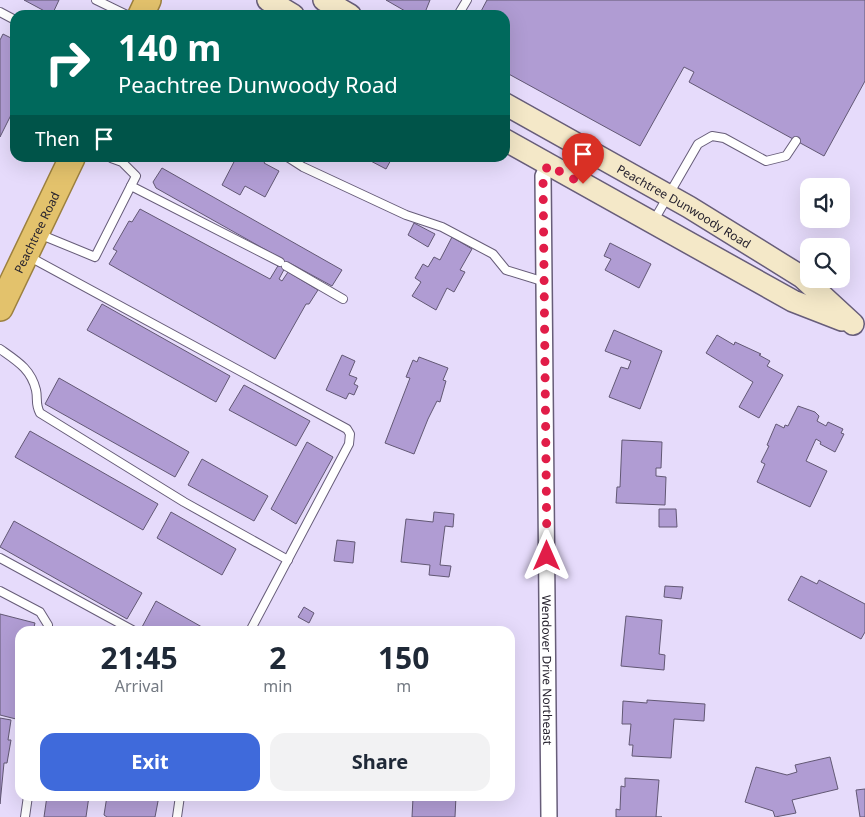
<!DOCTYPE html>
<html lang="en">
<head>
<meta charset="utf-8">
<style>
  body { margin:0; font-family:"Noto Sans",sans-serif; background:#f2f2f3; color:#1f2937; height:100vh; display:flex; flex-direction:column; font-size:19px; white-space:nowrap }
  * { box-sizing:border-box; margin:0 }
  p { font-size:16px; color:#747a83 }
  .icon { flex:none; width:28px; height:28px; fill:none; stroke:currentColor; stroke-width:2; stroke-linecap:round; stroke-linejoin:round }
  .map { position:relative; flex:1; overflow:hidden }
  .panel { position:absolute; left:15px; top:626px; width:500px; height:175px; display:flex; flex-direction:column; background:#fff; border-radius:15px; box-shadow:0 5px 20px #0002 }
  .panel>* { flex:none }
  .banner { position:absolute; left:10px; top:10px; width:500px; height:152px; border-radius:15px; box-shadow:0 5px 20px #0002; background:#00695c; color:#fff; overflow:hidden }
  .tools { position:absolute; left:800px; top:178px; display:grid; gap:10px }
  .tools a { display:grid; place-items:center; width:50px; height:50px; border-radius:10px; background:#fff; box-shadow:0 5px 20px #0002; font-size:25px }
  .pin { position:absolute; display:grid; place-items:center; width:42px; height:42px; color:#fff; margin:-51px -21px; border-radius:50% 50% 50% 0; rotate:-45deg; box-shadow:0 0 5px #0007 }
  .pin .icon { rotate:45deg }
  .me { position:absolute; width:55px; margin:-28px; rotate:0deg; stroke-linejoin:round; filter:drop-shadow(0 0 4px #0008) }
  .turn { display:flex; align-items:center; gap:18px; height:105px; padding:0 25px; font-size:22px }
  .turn .icon { width:65px; height:65px; stroke-width:2.5 }
  .turn b { display:block; font-size:35px; line-height:42px }
  .then { display:flex; align-items:center; height:48px; padding:0 25px; background:#0003; gap:10px; font-size:19px }
  .eta { display:flex; justify-content:space-evenly; align-items:center; height:85px; text-align:center }
  .eta b { font-size:30px; font-weight:700; line-height:35px }
  .button { display:flex; gap:10px; margin-top:auto; padding:10px 25px }
  .button a { flex:1; height:58px; border-radius:15px; background:#3f6adb; color:#fff; font-size:20px; font-weight:700; line-height:58px; text-align:center }
  .button a+a { background:#f2f2f3; color:#1f2937 }
  .map>svg:first-child { display:block }
</style>
</head>
<body>
<div class="map">
<svg width="865" height="817" viewBox="0 0 865 817">
  <rect width="100%" height="100%" fill="#e6dbfb"/>
  <g fill="#b09cd3" stroke="#625874">
    <polygon points="24,0 59,0 52,15"/>
    <polygon points="386,0 430,0 424,15 412,15"/>
    <polygon points="487,0 865,0 865,81 824,156 689,82 694,72 684,67 640,146 505,72 505,15 479,15"/>
    <polygon points="3,34 15,40 15,107 0,137 0,40"/>
    <polygon points="236,158 267,158 264,163 279,171 265,197 245,186 240,195 222,185"/>
    <polygon points="365,158 392,158 386,169"/>
    <polygon points="162,168 342,270 332,286 288,262 279,279 282,281 288,272 318,290 309,304 306,304 275,359 109,264 117,251 113,249 129,221 132,222 140,209 270,279 282,259 156,188 153,182"/>
    <polygon points="414,223 435,234 428,247 408,235"/>
    <polygon points="452,237 472,249 460,270 465,272 454,292 447,288 436,310 412,296 421,282 415,278 423,264 428,267 434,257 440,260"/>
    <polygon points="610,243 651,264 639,288 605,270 611,259 604,256"/>
    <polygon points="102,304 230,376 216,402 87,330"/>
    <polygon points="614,330 662,351 640,409 609,397 621,367 628,369 631,361 605,351"/>
    <polygon points="717,335 734,345 735,342 761,354 759,355 770,361 767,366 783,375 759,418 739,407 753,382 706,353"/>
    <polygon points="342,355 355,361 349,375 357,378 354,384 358,386 354,395 349,393 346,399 326,390"/>
    <polygon points="419,357 448,368 443,380 446,381 440,402 437,401 428,419 414,454 385,443 410,378 406,377 413,360 417,362"/>
    <polygon points="59,378 189,452 175,477 45,404"/>
    <polygon points="244,385 310,421 296,446 229,410"/>
    <polygon points="798,406 815,412 819,416 817,421 826,426 828,422 843,429 841,433 844,434 835,452 820,444 821,442 816,439 806,461 827,471 810,507 757,482 765,464 761,462 769,446 767,445 776,424 784,428 785,425 788,426"/>
    <polygon points="30,431 158,504 143,530 15,457"/>
    <polygon points="622,440 662,442 661,468 656,468 656,476 666,477 665,505 616,503 617,487 620,487"/>
    <polygon points="307,442 333,457 296,524 271,509"/>
    <polygon points="202,459 268,496 254,521 188,485"/>
    <polygon points="659,509 676,509 677,527 659,527"/>
    <polygon points="171,512 236,549 222,575 157,538"/>
    <polygon points="434,512 454,514 453,527 445,526 440,565 451,566 449,577 429,575 430,565 401,562 406,519 433,522"/>
    <polygon points="14,521 142,593 127,619 0,547"/>
    <polygon points="337,540 355,542 353,563 334,561"/>
    <polygon points="801,576 817,584 819,580 865,604 865,632 861,639 788,600"/>
    <polygon points="665,586 683,587 681,599 664,597"/>
    <polygon points="156,601 209,631 149,631 142,627"/>
    <polygon points="304,607 314,613 309,623 298,617"/>
    <polygon points="0,614 35,623 33,631 20,631 20,699 16,719 0,715"/>
    <polygon points="626,616 662,620 659,654 665,655 664,670 621,666"/>
    <polygon points="647,700 705,704 704,721 674,719 671,758 632,756 633,745 629,745 631,724 622,724 623,701 647,703"/>
    <polygon points="0,718 11,720 8,740 11,740 7,763 4,763 0,804"/>
    <polygon points="830,757 838,789 792,800 796,813 775,817 773,811 745,802 756,767 787,775 797,772 795,765"/>
    <polygon points="625,778 659,780 656,817 662,817 616,817 616,809 620,810 621,786 625,787"/>
    <polygon points="865,789 865,817 860,817 856,790"/>
    <polygon points="47,796 89,796 86,817 44,817"/>
    <polygon points="107,796 159,796 155,817 107,817 104,815"/>
    <polygon points="419,796 456,796 455,817 412,817 413,798"/>
  </g>
  <g fill="none" stroke-linecap="round" stroke-linejoin="round">
    <defs>
      <g id="service">
        <polyline points="96,0 127,15"/>
        <polyline points="0,12 15,20"/>
        <polyline points="458,15 467,0"/>
        <polyline points="289,158 303,167 406,215 442,227 493,254 506,270 545,282"/>
        <polyline points="131,186 280,262"/>
        <polyline points="653,222 698,144 712,136 724,138 766,161 786,156 796,141"/>
        <polyline points="39,234 95,257 136,176 122,162 111,158"/>
        <polyline points="28,256 347,429 350,434 349,444 250,631"/>
        <polyline points="286,266 343,299"/>
        <path d="M0 349C17 361 31 369 36 390 38 399 35 404 40 413L184 502 288 560"/>
        <polyline points="0,558 134,631"/>
        <polyline points="0,591 40,612 48,625 48,631"/>
        <polyline points="25,817 28,796"/>
        <polyline points="177,817 180,796"/>
      </g>
      <g id="minor">
        <path id="s1" d="M548 165 543 176 549 817"/>
      </g>
      <g id="secondary">
        <polyline points="268,0 293,15"/>
        <polyline points="324,0 350,15"/>
        <path id="s2" d="M505 104 689 207 802 277 853 324"/>
        <polyline points="505,140 793,301 842,320"/>
      </g>
      <g id="trunk">
        <polyline points="141,15 148,0"/>
        <path id="s3" d="M0 308 72 158"/>
      </g>
    </defs>
    <use href="#service" stroke="#675d79" stroke-width="10"/>
    <use href="#minor" stroke="#675d79" stroke-width="18"/>
    <use href="#secondary" stroke="#675d79" stroke-width="24"/>
    <use href="#trunk" stroke="#9c803f" stroke-width="28"/>
    <use href="#service" stroke="#fff" stroke-width="8"/>
    <use href="#minor" stroke="#fff" stroke-width="15"/>
    <use href="#secondary" stroke="#f4e8c8" stroke-width="21"/>
    <use href="#trunk" stroke="#e3c26c" stroke-width="25"/>
  </g>
  <g fill="none" stroke-linecap="round" stroke-linejoin="round">
    <polyline stroke="#e11d48" stroke-width="9" stroke-dasharray="0 16.2" points="547,556 543,176 548,165 583,184"/>
  </g>
  <g text-anchor="middle" dominant-baseline="central" stroke-width="4" stroke-linejoin="round" paint-order="stroke">
    <g font-size="12" fill="#26222e" stroke="#f1ebfe">
      <text stroke="none"><textPath href="#s2" startOffset="206">Peachtree Dunwoody Road</textPath></text>
      <text stroke="none"><textPath href="#s3" startOffset="84">Peachtree Road</textPath></text>
      <text stroke="none"><textPath href="#s1" startOffset="506">Wendover Drive Northeast</textPath></text>
    </g>
  </g>
</svg>
<div class="tools">
<a><svg class="icon" aria-label="sound" viewBox="0 0 24 24"><path d="M4 9h4l5-4v14l-5-4H4zM17 9q2 3 0 6"/></svg></a>
<a><svg class="icon" aria-label="search" viewBox="0 0 24 24"><circle cx="10" cy="10" r="6"/><path d="M15 15l6 6"/></svg></a>
</div>
<div class="pin" style="left:583px;top:184px;background:#d93025"><svg class="icon" aria-label="arrive" viewBox="0 0 24 24"><path d="M6 21V4h12l-3 4 3 4H6"/></svg></div>
<svg class="me" style="left:547px;top:556px" viewBox="-20 -20 40 40"><path d="M0-17L14 15 0 8-14 15z" fill="#e11d48" stroke="#fff" stroke-width="4"/></svg>
<div class="banner">
<div class="turn"><svg class="icon" aria-label="right" viewBox="0 0 24 24"><path d="M7 20v-9h11M14 6l5 5-5 5"/></svg><div><b>140 m</b>Peachtree Dunwoody Road</div></div>
<div class="then">Then<svg class="icon" aria-label="arrive" viewBox="0 0 24 24"><path d="M6 21V4h12l-3 4 3 4H6"/></svg></div>
</div>
<section class="panel">
<div class="eta">
<div><b>21:45</b><p>Arrival</p></div>
<div><b>2</b><p>min</p></div>
<div><b>150</b><p>m</p></div>
</div>
<div class="button"><a>Exit</a><a>Share</a></div>
</section>
</div>
</body>
</html>
